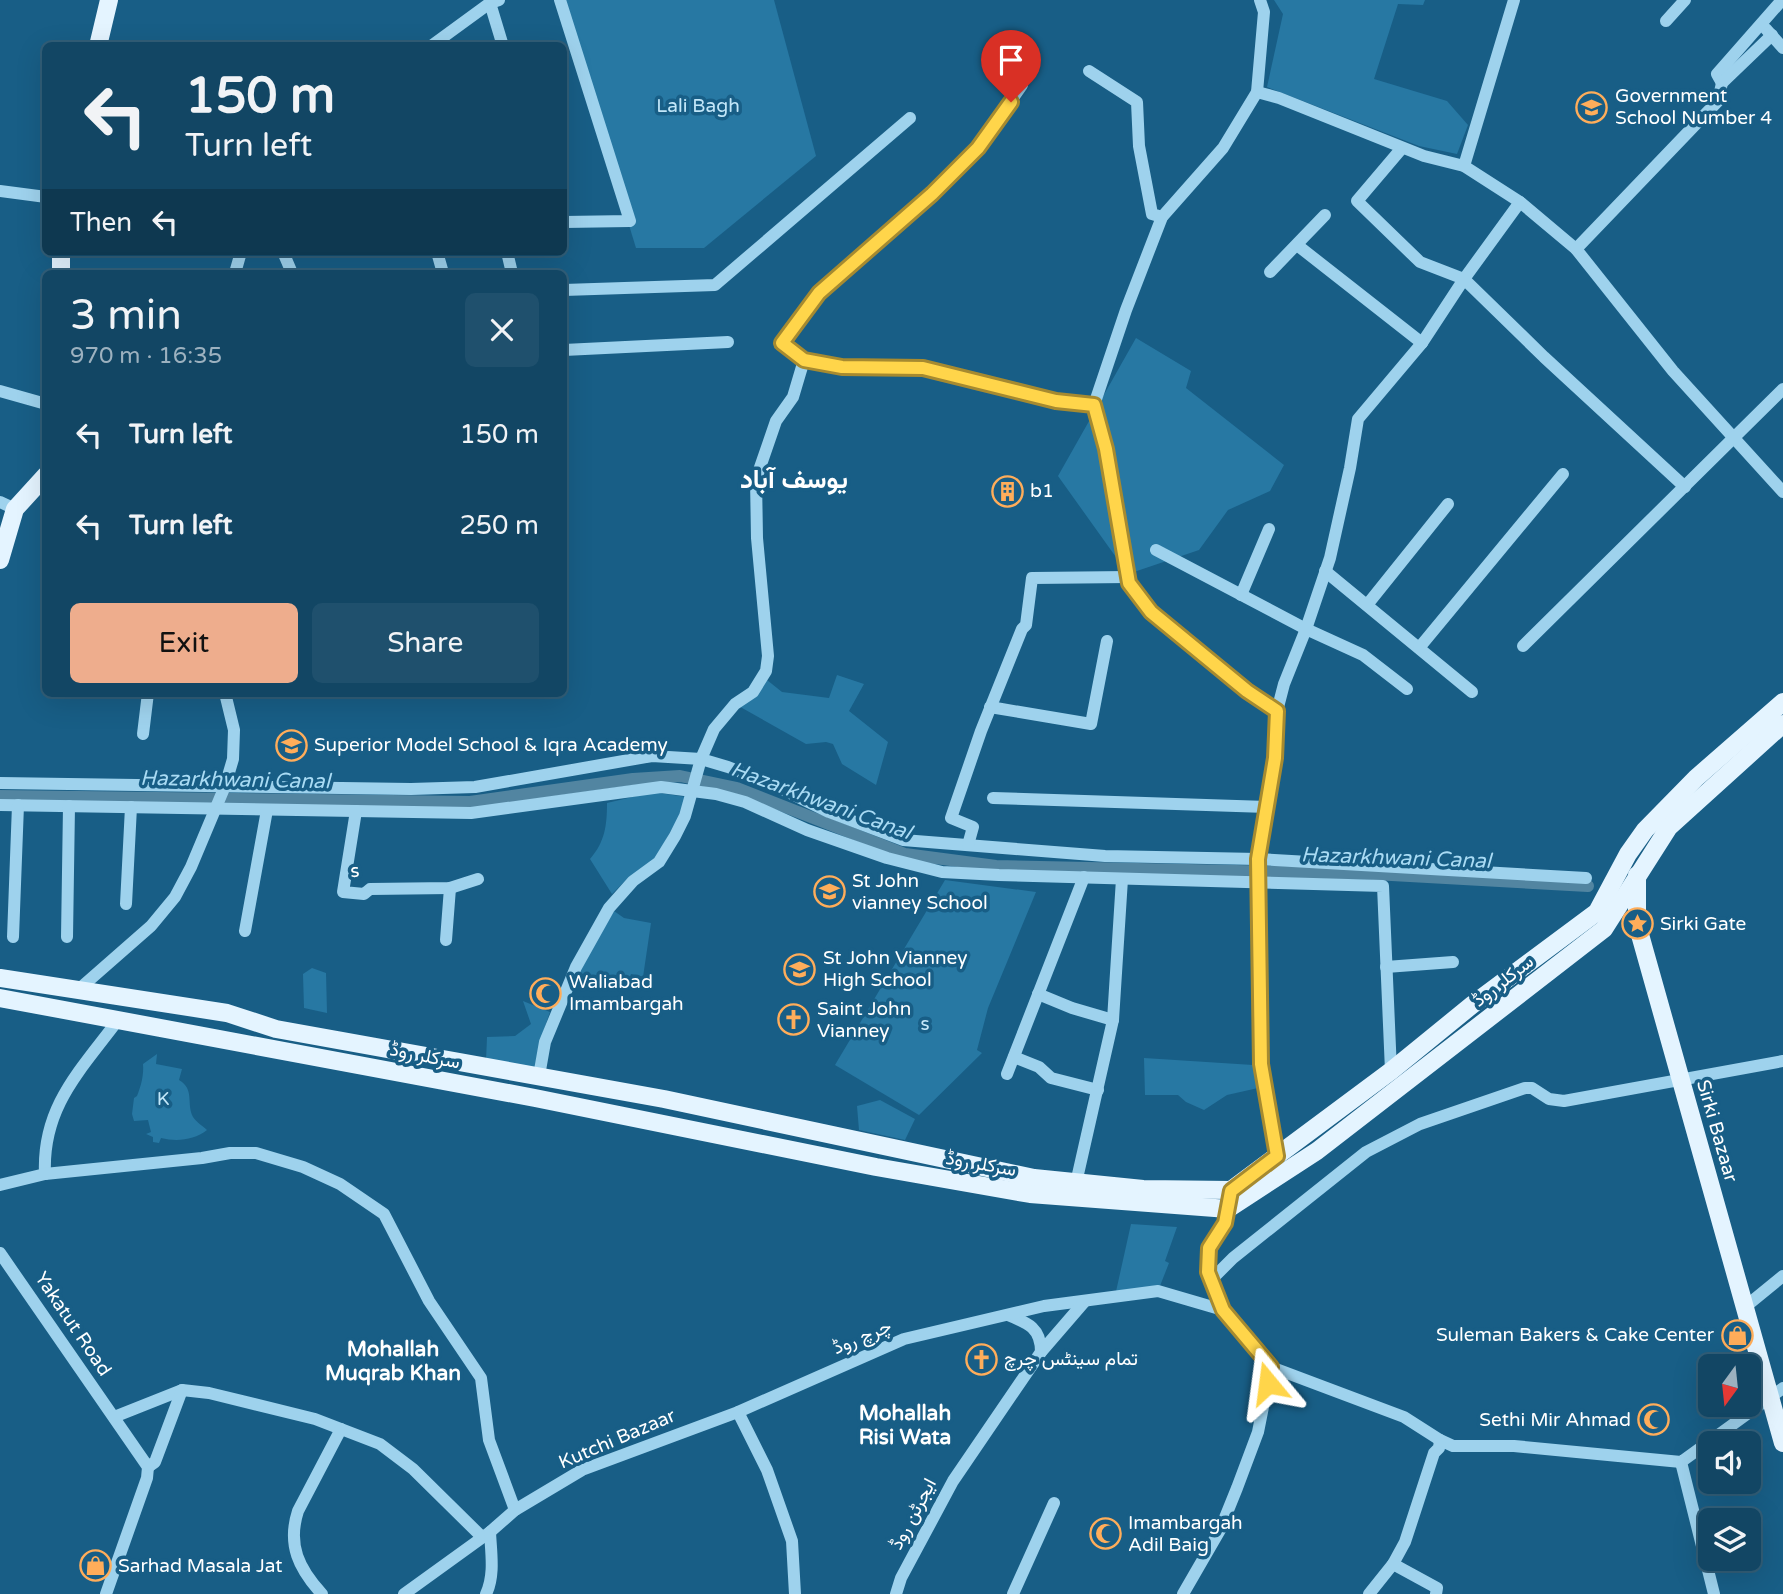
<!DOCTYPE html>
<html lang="en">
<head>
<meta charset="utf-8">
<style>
  body { margin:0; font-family:"Varela Round",Vazirmatn,sans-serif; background:#1f506d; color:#f1f3f6; height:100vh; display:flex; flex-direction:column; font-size:26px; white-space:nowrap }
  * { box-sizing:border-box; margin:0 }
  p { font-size:23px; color:#9cb1bf }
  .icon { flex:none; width:38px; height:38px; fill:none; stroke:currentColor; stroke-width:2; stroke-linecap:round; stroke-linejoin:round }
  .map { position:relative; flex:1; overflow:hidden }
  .side { position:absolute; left:42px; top:270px; width:525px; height:427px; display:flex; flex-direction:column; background:#124664; border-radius:10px; box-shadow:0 7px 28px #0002,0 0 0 2px #315e78 }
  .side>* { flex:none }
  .hud { position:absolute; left:42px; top:42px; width:525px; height:214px; border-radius:10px; box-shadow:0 7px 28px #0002,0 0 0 2px #315e78; background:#124664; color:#f1f3f6; overflow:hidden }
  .needle { width:46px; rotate:195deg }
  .buttons { position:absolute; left:1698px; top:1354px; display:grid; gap:14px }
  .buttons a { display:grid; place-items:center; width:63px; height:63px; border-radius:10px; background:#124664; box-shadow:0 7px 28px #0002,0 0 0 2px #315e78; font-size:35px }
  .pin { position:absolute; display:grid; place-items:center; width:60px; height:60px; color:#fff; margin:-72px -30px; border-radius:50% 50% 50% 0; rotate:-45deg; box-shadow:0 0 7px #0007 }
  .pin .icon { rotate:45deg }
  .me { position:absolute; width:77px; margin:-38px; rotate:344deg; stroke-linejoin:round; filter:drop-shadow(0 0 5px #0008) }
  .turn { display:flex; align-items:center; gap:24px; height:147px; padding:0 28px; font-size:32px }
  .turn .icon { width:91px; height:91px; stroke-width:2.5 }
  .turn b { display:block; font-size:49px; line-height:60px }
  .then { display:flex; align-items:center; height:66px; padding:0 28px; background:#0003; gap:14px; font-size:26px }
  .round { display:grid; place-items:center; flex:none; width:74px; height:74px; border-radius:10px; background:#1f506d }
  .headline { display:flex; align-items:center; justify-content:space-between; height:119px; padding:0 28px }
  h1 { font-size:42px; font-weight:600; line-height:52px }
  .primary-button { display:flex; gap:14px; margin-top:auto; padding:14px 28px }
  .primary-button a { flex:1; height:80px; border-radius:10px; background:#eead8d; color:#111; font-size:28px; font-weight:600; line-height:80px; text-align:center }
  .primary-button a+a { background:#1f506d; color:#f1f3f6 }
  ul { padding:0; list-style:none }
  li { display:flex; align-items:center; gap:21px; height:91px; padding:0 28px }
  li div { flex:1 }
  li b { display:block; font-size:26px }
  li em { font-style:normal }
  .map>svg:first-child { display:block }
</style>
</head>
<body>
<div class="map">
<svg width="1783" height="1594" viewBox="0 0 1783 1594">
  <rect width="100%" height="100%" fill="#185e86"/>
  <g fill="#2778a3">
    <polygon points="560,0 774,0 816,156 704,248 636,248"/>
    <polygon points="1274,0 1425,0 1423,5 1398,4 1374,79 1447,101 1468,125 1457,154 1419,146 1267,87 1283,14"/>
    <polygon points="1136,338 1191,371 1186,388 1284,465 1270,491 1228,510 1199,550 1128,574 1058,476"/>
    <polygon points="837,675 864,684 849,711 888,742 876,785 842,764 833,744 826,742 806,744 735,704 762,676 782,692 829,698"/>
    <path d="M653 792 686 797 681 813 655 859 629 877 612 894 590 859C605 842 607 825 607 803Z"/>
    <polygon points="945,880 1036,892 988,1008 977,1050 982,1053 919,1115 835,1065"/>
    <polygon points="614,911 624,918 651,923 643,977 631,974 629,981 578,975 584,957"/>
    <polygon points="312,968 326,973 327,1013 304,1008 303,974"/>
    <polygon points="523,1001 550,1012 540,1041 534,1071 486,1061 487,1037 515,1036 531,1024"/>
    <path d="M157 1054 156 1064 182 1069 179 1080C195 1089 186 1104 193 1117 196 1122 203 1126 207 1130 194 1140 177 1142 161 1138L159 1143 153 1142V1137L146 1134 151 1132 148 1120 134 1121 132 1114 134 1098 137 1096C141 1086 144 1075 143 1064Z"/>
    <polygon points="1144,1058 1253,1065 1258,1088 1227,1095 1204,1110 1186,1102 1178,1095 1145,1095"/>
    <polygon points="880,1100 915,1119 905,1140 859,1130 857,1106"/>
    <polygon points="1131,1224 1177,1227 1165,1261 1169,1263 1158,1291 1115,1296"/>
  </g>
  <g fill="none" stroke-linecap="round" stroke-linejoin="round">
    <polyline stroke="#5285a1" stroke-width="12" points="0,796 470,802 633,779 680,776 737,788 905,854 996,866 1374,874 1588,886"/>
    <g stroke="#9ed2ed" stroke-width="12">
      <polyline points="560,0 630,221 564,222"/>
      <polyline points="1260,0 1264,12 1257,92 1223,148 1162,217 1126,310 1094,405 1106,449 1129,583 1151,612 1247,691 1277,711"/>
      <polyline points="490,3 503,46"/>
      <polyline points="1666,21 1685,0"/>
      <polyline points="1766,29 1783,48"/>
      <polyline points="431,46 490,3 499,0"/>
      <polyline points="1089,71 1137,102 1139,146 1152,214 1162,217"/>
      <polyline points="1722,83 1717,74 1782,0"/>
      <polyline points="1257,92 1279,98 1424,156 1464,166 1520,202 1576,249 1673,371 1783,492"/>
      <polyline points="1402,148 1357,201 1420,262 1464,279 1544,357 1685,487"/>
      <polyline points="1464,166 1514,0"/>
      <polyline points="0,191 46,197"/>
      <polyline points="1297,245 1422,343"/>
      <polyline points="1576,249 1718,101 1722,83 1772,35"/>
      <polyline points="283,252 292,273"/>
      <polyline points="437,252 443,273"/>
      <polyline points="507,252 512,273"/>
      <polyline points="1270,272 1325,215"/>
      <polyline points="235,273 241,252"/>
      <polyline points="564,290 715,285 910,118"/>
      <polyline points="564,350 728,342"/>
      <polyline points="804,360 782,343 819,293 932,194 978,148 1022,85"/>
      <polyline points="0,391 46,404"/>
      <polyline points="0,502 15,509"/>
      <polyline points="1156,550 1306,629 1363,655 1407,689"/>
      <polyline points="1325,571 1472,692"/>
      <polyline points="1241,595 1269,529"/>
      <polyline points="1367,605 1448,504"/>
      <polyline points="1523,646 1783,389"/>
      <polyline points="1419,648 1563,474"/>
      <polyline points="990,707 1091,724 1107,641"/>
      <polyline points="143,734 148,693"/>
      <polyline points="0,783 411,789 475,787 652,756 701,759 728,767 778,787 829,812 903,840 1105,856 1258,859 1586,878"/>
      <polyline points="993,798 1267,807"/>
      <polyline points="0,805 471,813 661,787 716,794 745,802 807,830 887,858 942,872 999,875 1383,886 1391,1071"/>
      <polyline points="356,811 343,892 364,894 370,889 450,888 478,879"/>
      <polyline points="968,845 973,827 951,818 981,731 1022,629 1026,625 1032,578 1128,577"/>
      <polyline points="126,904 131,807"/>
      <polyline points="245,931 267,810"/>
      <polyline points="13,937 18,805"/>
      <polyline points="67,937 69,806"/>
      <polyline points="446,940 450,888"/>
      <polyline points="1386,967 1453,962"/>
      <polyline points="78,990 151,926 175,897 191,867 225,786 233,759 234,730 225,693"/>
      <polyline points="1038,994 1072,1008 1113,1020"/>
      <polyline points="1014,1057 1039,1067 1051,1078 1098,1090"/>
      <polyline points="1007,1074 1084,877"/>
      <polyline points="539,1076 545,1042 576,967 609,908 633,881 659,862 675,836 685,816 701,759 714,729 735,704 753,692 766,671 768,656 757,538 756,479 776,421 793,397 804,360 842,367 923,368 1057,401 1094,405"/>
      <polyline points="1277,1156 1261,1064 1258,859 1275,758 1277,711 1284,684 1306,629 1330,558 1350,468 1358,419 1422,343 1464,279 1520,202"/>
      <path d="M45 1174C42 1107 80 1071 118 1020"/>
      <polyline points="1076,1183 1113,1020 1122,879"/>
      <polyline points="0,1185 45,1174 202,1158 230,1153 256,1153 303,1167 340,1184 384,1214 429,1301 481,1378 489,1440 515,1510"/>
      <polyline points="1228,1209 1225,1222 1209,1248 1208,1272 1223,1310 1271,1367 1404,1417 1440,1440 1453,1446 1514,1446 1681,1462 1783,1388"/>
      <polyline points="0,1253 148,1467 147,1478 106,1594"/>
      <polyline points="1211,1280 1233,1258 1366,1152 1420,1124 1525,1088 1532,1088 1549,1099 1564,1101 1783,1061"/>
      <polyline points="1745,1307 1783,1276"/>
      <path d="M1008 1315C1028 1323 1041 1328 1041 1352"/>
      <polyline points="738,1412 767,1470 792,1541 795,1594"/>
      <polyline points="114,1417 182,1390 209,1393 315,1419 380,1444 413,1469 482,1537"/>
      <polyline points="1681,1462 1714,1594"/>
      <polyline points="148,1467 155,1462 182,1390"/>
      <polyline points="1393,1564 1437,1588 1436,1594"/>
      <path d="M322 1594C299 1569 287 1545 298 1511L341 1429"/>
      <polyline points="404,1594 490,1532 515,1510 582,1470 738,1412 904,1339 1044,1306 1158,1291 1223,1310"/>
      <path d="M486 1594C495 1575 491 1553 490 1532"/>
      <polyline points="896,1594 901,1578 953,1481 1041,1352 1085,1301"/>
      <polyline points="1013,1594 1054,1503"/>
      <polyline points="1183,1594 1220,1530 1237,1488 1258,1432 1271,1367"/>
      <polyline points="1369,1594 1393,1564 1405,1542 1434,1453 1439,1448 1440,1440"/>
    </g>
    <g stroke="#e4f4ff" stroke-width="18">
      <polyline points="98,46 109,0"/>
      <polyline points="61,273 61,252"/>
      <polyline points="0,560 15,509 46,475"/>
      <polyline points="1637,875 1637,924 1783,1443"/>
      <polyline points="0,978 227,1013 276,1029 664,1099 1034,1178 1143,1189 1231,1190 1391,1071 1472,1005 1597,912 1628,854 1645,830 1696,778 1783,702"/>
      <polyline points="0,998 535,1098 876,1167 1030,1194 1228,1209 1317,1151 1604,929 1669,827 1783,724"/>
    </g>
  </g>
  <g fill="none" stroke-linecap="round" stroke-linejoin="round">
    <defs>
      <polyline id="route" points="1011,102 978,148 932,194 819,293 782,343 804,360 842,367 923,368 1056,401 1094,405 1106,449 1129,583 1151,612 1247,691 1277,711 1275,758 1258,859 1261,1064 1277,1156 1231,1191 1225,1223 1209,1248 1208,1272 1223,1310 1271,1367 1268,1383"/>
    </defs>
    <use href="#route" stroke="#a68a30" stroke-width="18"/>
    <use href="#route" stroke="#ffd54a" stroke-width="12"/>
  </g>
  <defs>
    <symbol id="school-ring" viewBox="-11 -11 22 22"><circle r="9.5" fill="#185e86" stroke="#ffad5a" stroke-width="1.5"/><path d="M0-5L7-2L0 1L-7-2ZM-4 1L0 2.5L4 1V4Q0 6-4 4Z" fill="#ffad5a"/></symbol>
    <symbol id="building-ring" viewBox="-11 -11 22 22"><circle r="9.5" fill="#185e86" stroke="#ffad5a" stroke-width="1.5"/><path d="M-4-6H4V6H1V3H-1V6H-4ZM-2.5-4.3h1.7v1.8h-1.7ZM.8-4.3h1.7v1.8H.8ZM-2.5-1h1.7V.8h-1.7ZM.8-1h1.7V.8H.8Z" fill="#ffad5a"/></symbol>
    <symbol id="sight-ring" viewBox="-11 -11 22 22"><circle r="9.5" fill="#185e86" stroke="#ffad5a" stroke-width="1.5"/><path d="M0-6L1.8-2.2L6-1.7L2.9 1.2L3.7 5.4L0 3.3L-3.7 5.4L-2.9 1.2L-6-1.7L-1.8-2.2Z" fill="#ffad5a"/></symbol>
    <symbol id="mosque-ring" viewBox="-11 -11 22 22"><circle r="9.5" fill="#185e86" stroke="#ffad5a" stroke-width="1.5"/><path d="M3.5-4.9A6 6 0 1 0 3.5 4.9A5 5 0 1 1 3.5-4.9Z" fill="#ffad5a"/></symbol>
    <symbol id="church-ring" viewBox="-11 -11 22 22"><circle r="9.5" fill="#185e86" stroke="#ffad5a" stroke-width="1.5"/><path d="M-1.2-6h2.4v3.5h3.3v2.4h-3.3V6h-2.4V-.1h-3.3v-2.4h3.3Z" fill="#ffad5a"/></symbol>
    <symbol id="shop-ring" viewBox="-11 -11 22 22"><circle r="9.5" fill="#185e86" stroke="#ffad5a" stroke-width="1.5"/><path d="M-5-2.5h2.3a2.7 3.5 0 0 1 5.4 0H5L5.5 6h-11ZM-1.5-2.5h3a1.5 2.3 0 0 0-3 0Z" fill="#ffad5a"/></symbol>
  </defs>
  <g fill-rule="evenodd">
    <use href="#school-ring" x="1574" y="90" width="35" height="35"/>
    <use href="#building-ring" x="990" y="474" width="35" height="35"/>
    <use href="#school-ring" x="274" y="728" width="35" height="35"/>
    <use href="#school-ring" x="812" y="874" width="35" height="35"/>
    <use href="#sight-ring" x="1620" y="906" width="35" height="35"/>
    <use href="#school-ring" x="782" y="952" width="35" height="35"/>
    <use href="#mosque-ring" x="528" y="976" width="35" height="35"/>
    <use href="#church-ring" x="776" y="1002" width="35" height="35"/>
    <use href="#shop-ring" x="1720" y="1318" width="35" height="35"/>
    <use href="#church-ring" x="964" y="1342" width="35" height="35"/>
    <use href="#mosque-ring" x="1636" y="1402" width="35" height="35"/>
    <use href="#mosque-ring" x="1088" y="1516" width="35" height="35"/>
    <use href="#shop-ring" x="78" y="1548" width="35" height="35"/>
  </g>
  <g text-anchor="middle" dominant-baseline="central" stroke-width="7" stroke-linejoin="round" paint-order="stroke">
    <g font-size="19" fill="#fff" stroke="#185e86" text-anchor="start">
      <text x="1615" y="96">Government<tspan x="1615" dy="22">School Number 4</tspan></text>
      <text x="1030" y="491">b1</text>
      <text x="314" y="745">Superior Model School &amp; Iqra Academy</text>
      <text x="852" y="881">St John<tspan x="852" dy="22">vianney School</tspan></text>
      <text x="1660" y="924">Sirki Gate</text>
      <text x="823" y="958">St John Vianney<tspan x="823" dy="22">High School</tspan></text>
      <text x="569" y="982">Waliabad<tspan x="569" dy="22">Imambargah</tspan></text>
      <text x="817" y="1009">Saint John<tspan x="817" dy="22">Vianney</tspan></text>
      <text x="1714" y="1335" text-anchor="end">Suleman Bakers &amp; Cake Center</text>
      <text x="1004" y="1359">تمام سینٹس چرچ</text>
      <text x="1631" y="1420" text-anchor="end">Sethi Mir Ahmad</text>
      <text x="1128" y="1523">Imambargah<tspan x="1128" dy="22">Adil Baig</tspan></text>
      <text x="118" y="1566">Sarhad Masala Jat</text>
    </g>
    <g font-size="19" fill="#c3e7f9" stroke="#185e86">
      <text x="698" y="106">Lali Bagh</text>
      <text x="925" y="1024">s</text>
      <text x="163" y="1099">K</text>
    </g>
    <g font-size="19" fill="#fff" stroke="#185e86">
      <text transform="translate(355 871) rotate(-4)">s</text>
      <text transform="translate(1503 981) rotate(-38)">سرکلر روڈ</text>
      <text transform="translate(425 1056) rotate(11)">سرکلر روڈ</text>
      <text transform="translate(1717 1131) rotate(74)">Sirki Bazaar</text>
      <text transform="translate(981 1164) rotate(10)">سرکلر روڈ</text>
      <text transform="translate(73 1324) rotate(56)">Yakatut Road</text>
      <text transform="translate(862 1337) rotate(-23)">چرچ روڈ</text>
      <text transform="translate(617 1439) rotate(-23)">Kutchi Bazaar</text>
      <text transform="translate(913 1514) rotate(-62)">ایجرٹن روڈ</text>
    </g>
    <g font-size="21" font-style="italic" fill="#a9dbf4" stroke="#185e86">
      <text transform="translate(235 780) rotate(1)">Hazarkhwani Canal</text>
      <text transform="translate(821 801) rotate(20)">Hazarkhwani Canal</text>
      <text transform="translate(1396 858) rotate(2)">Hazarkhwani Canal</text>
    </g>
    <g font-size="21" font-weight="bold" fill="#fff" stroke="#185e86">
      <text x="393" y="1349">Mohallah<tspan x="393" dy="24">Muqrab Khan</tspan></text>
      <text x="905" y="1413">Mohallah<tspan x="905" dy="24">Risi Wata</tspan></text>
    </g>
    <g font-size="26" font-weight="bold" fill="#fff" stroke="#185e86">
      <text x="794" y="479">یوسف آباد</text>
    </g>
  </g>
</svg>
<div class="buttons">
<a><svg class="needle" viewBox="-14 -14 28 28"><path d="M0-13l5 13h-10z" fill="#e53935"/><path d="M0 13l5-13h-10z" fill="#9cb1bf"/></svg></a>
<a><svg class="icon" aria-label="sound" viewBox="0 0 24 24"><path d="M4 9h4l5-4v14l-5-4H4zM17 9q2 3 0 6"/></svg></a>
<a><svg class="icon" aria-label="layers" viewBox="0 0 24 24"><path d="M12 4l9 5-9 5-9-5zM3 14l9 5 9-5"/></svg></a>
</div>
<div class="pin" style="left:1011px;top:102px;background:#d93025"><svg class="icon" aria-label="arrive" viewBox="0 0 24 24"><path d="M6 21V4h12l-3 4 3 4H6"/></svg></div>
<svg class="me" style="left:1268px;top:1383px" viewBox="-20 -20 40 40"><path d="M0-17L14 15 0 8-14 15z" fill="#ffd54a" stroke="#fff" stroke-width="4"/></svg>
<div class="hud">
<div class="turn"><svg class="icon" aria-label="left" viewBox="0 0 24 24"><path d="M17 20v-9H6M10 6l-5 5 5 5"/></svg><div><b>150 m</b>Turn left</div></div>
<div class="then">Then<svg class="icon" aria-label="left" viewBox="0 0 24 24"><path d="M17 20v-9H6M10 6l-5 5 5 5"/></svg></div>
</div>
<section class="side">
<div class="headline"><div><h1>3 min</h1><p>970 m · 16:35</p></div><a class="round"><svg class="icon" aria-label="close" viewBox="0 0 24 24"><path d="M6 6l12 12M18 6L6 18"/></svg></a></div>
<ul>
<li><svg class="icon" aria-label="left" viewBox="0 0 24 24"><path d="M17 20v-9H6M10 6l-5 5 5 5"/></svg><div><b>Turn left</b></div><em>150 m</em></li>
<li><svg class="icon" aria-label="left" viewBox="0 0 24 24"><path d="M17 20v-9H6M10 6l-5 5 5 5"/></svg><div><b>Turn left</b></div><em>250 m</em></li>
</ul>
<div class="primary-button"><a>Exit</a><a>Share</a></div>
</section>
</div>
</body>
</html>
